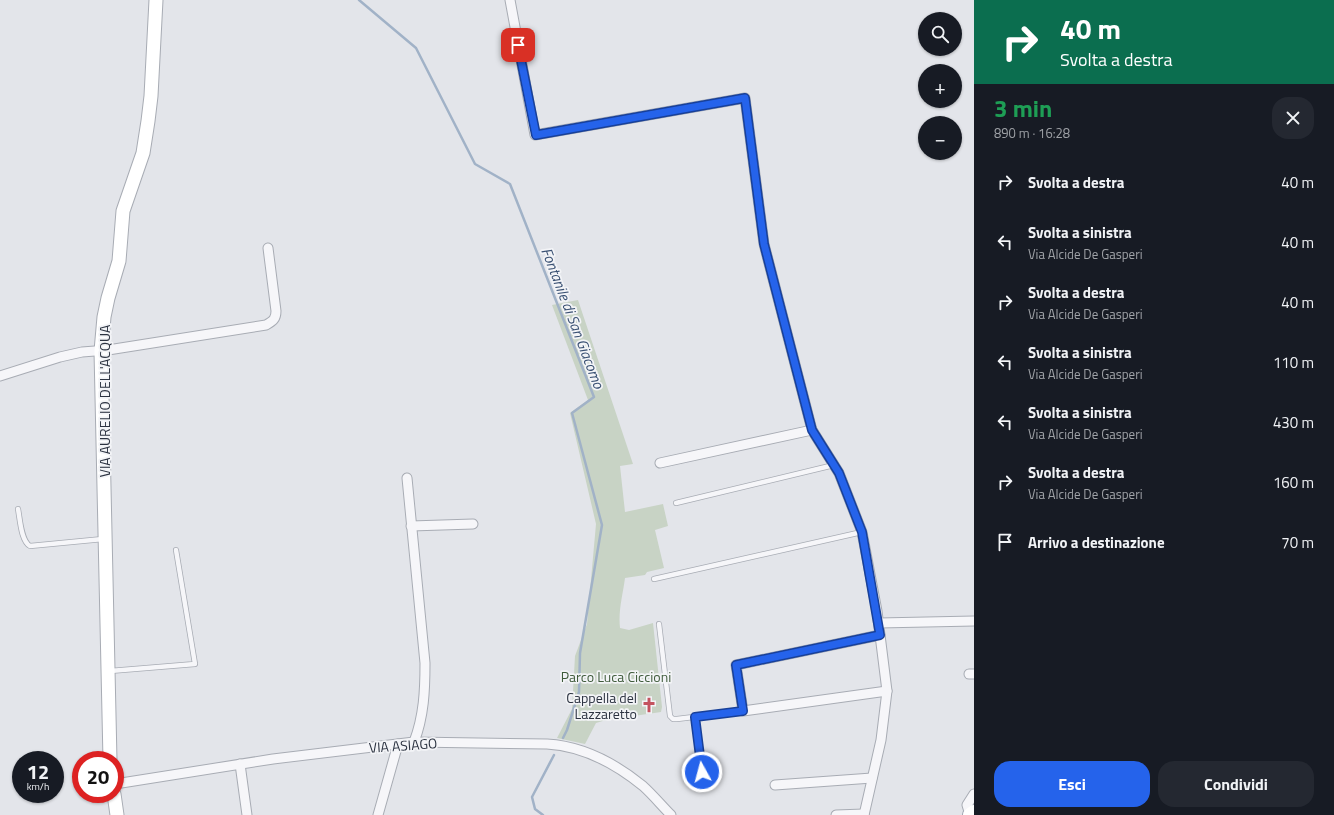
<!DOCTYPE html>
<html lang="it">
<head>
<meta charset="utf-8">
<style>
  body { margin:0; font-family:"Titillium Web",sans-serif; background:#242831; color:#f1f3f6; height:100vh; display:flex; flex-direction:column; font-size:15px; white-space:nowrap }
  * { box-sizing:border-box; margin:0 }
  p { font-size:13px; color:#9ea1a6 }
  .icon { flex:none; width:22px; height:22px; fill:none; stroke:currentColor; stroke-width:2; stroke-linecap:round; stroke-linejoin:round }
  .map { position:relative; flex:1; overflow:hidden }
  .panel { display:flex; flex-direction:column; background:#171b24; width:360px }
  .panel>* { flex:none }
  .banner { background:#0b6e4f; color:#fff; overflow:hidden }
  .controls { position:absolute; left:918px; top:12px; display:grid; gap:8px }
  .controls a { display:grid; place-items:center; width:44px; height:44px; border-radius:50%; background:#171b24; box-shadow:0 1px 3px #0004; font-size:20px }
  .speed { position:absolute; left:12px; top:751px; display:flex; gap:8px; font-size:20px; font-weight:700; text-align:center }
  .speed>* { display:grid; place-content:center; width:52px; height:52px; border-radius:50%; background:#171b24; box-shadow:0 1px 3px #0004; line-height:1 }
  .speed small { font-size:10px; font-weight:400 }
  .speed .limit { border:6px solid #d22; background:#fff; color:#111 }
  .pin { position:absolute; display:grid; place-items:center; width:34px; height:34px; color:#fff; margin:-17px; border-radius:8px; box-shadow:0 2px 6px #0006 }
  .me { position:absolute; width:44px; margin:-22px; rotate:353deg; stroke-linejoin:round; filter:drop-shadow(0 0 3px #0008) }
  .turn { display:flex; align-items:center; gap:14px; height:84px; padding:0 20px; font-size:18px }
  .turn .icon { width:52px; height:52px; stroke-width:2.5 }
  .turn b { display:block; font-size:28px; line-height:34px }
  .round { display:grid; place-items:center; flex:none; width:42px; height:42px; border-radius:16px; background:#242831 }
  .overview { display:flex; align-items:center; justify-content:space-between; height:68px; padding:0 20px }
  h1 { font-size:24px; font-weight:700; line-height:30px; color:#1e9e55 }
  .action { display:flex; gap:8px; margin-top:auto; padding:8px 20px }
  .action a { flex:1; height:46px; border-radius:16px; background:#2563eb; color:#fff; font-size:16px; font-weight:700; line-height:46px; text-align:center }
  .action a+a { background:#242831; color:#f1f3f6 }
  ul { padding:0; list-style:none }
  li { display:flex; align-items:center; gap:12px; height:60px; padding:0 20px }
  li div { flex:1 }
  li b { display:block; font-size:15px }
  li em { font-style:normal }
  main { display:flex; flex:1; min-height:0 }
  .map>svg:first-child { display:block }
</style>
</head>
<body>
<main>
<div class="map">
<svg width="974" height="815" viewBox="0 0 974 815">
  <rect width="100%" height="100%" fill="#e3e5ea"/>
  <path fill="#c8d3c5" d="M578 300 633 464 620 466 625 512 663 504 668 526 655 530 664 568 647 572 645 575 625 578C623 594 618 611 620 628L629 630 653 623 662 707 661 712 606 720 596 723 585 744 557 738 572 709 575 656 587 624 596 524 570 413 588 400 552 305Z"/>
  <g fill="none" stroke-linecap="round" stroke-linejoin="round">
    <g stroke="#a1b2c7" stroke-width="2.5">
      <polyline points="359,0 416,48 475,164 510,184 594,397 572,413 602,525 580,653 579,692 567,730 563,738"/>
      <polyline points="543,815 535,809 532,797 554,755"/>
    </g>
    <defs>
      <g id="lane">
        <polyline points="676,503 834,465"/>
        <path d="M18 509C20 519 21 541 30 546L103 539"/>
        <polyline points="654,579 862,532"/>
        <polyline points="659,624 670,716 673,719 677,719 743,711"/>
        <polyline points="110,671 195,664 176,550"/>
        <polyline points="695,717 703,786"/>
      </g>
      <g id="street">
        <polyline points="510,0 535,135 745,98 764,244 812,430 839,473 862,532 877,611 887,691 881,740 864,815"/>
        <path d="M0 376 60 357 82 352 108 350 266 325C273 321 276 319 276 311L268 248"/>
        <polyline points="660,463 812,430"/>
        <path d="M407 478 425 663C425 690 424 716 414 742"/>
        <polyline points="411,526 473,524"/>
        <polyline points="879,623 974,621"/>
        <polyline points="880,635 736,665 743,711 887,691"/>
        <polyline points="969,674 974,674"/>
        <polyline points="240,764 247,815"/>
        <path d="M115 784 273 759 414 742 547 744C582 746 616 764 643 786 653 795 662 806 671 815"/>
        <polyline points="775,785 872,778"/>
        <polyline points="378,815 398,744"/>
        <polyline points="836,815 864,814"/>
        <polyline points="970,815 967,805 974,794"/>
      </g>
      <g id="secondary">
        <polyline points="110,760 101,351 104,317 108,298 119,261 123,211 143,153 148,121 151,96 156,0"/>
        <polyline points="114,794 117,815"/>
      </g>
      <polyline id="primary" points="970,815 974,812"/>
    </defs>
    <use href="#lane" stroke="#a8acb4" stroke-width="6"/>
    <use href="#street" stroke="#a8acb4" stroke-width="11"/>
    <use href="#secondary" stroke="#a8acb4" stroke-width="15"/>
    <use href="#primary" stroke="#a3aab5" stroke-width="16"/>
    <use href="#lane" stroke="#f6f6f9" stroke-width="4.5"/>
    <use href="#street" stroke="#f6f6f9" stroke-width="9"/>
    <use href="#secondary" stroke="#fff" stroke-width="13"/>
    <use href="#primary" stroke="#fff" stroke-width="14"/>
  </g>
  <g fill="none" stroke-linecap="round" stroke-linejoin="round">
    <defs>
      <polyline id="route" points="518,45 536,135 745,98 764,244 812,430 839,473 862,532 880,635 736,665 743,711 695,717 702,772"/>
    </defs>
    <use href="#route" stroke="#184099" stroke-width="10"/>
    <use href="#route" stroke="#2563eb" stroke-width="7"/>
  </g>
  <defs>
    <symbol id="church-bare" viewBox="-9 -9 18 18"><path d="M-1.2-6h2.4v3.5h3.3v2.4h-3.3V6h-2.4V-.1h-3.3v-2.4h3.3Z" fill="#c4535f" stroke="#f3f4f7" stroke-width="2.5" paint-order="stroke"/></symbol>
  </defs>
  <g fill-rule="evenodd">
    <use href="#church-bare" x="638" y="694" width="22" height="22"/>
  </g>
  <g text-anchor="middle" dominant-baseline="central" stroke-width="3.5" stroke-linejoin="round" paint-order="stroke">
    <g font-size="14" fill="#2c3341" stroke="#f3f4f7">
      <text transform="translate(104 401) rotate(-90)">VIA AURELIO DELL'ACQUA</text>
      <text transform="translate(403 745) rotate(-4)">VIA ASIAGO</text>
    </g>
    <g font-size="14" fill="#3f5b3b" stroke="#f3f4f7">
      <text x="616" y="676">Parco Luca Ciccioni</text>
    </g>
    <g font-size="14" fill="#2c3341" stroke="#f3f4f7" text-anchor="end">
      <text x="637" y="697">Cappella del<tspan x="637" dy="16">Lazzaretto</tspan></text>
    </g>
    <g font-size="15" font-style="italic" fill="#395072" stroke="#f3f4f7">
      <text transform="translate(573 318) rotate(69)">Fontanile di San Giacomo</text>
    </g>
  </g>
</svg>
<div class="controls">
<a><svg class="icon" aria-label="search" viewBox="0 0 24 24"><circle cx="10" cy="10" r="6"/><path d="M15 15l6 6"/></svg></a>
<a>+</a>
<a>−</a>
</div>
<div class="speed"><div>12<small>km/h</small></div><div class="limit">20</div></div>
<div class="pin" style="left:518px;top:45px;background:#d93025"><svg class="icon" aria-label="arrive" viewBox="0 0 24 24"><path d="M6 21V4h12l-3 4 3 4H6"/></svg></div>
<svg class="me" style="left:702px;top:772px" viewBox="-20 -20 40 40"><circle r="17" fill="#2563eb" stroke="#fff" stroke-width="3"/><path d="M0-11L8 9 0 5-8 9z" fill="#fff"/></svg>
</div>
<section class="panel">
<div class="banner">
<div class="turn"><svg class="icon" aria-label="right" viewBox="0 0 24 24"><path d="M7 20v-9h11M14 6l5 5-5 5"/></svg><div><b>40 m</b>Svolta a destra</div></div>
</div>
<div class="overview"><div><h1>3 min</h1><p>890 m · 16:28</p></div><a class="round"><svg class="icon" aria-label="close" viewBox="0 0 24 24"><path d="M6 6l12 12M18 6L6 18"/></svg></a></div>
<ul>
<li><svg class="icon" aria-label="right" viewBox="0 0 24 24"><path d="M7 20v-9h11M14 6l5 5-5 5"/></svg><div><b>Svolta a destra</b></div><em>40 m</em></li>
<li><svg class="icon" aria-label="left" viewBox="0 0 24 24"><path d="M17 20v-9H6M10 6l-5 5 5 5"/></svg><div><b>Svolta a sinistra</b><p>Via Alcide De Gasperi</p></div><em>40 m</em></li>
<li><svg class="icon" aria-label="right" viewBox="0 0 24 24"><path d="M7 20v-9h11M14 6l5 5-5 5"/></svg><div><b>Svolta a destra</b><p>Via Alcide De Gasperi</p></div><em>40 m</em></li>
<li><svg class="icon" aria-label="left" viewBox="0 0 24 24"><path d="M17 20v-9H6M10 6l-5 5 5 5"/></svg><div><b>Svolta a sinistra</b><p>Via Alcide De Gasperi</p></div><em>110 m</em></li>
<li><svg class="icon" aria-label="left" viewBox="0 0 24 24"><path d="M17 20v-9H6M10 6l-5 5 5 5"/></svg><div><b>Svolta a sinistra</b><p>Via Alcide De Gasperi</p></div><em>430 m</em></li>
<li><svg class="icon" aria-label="right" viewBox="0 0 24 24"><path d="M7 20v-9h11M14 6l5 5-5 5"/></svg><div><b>Svolta a destra</b><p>Via Alcide De Gasperi</p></div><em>160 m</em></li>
<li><svg class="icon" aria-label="arrive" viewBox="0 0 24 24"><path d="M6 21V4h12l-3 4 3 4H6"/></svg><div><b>Arrivo a destinazione</b></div><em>70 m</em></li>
</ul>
<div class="action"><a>Esci</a><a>Condividi</a></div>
</section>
</main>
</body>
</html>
